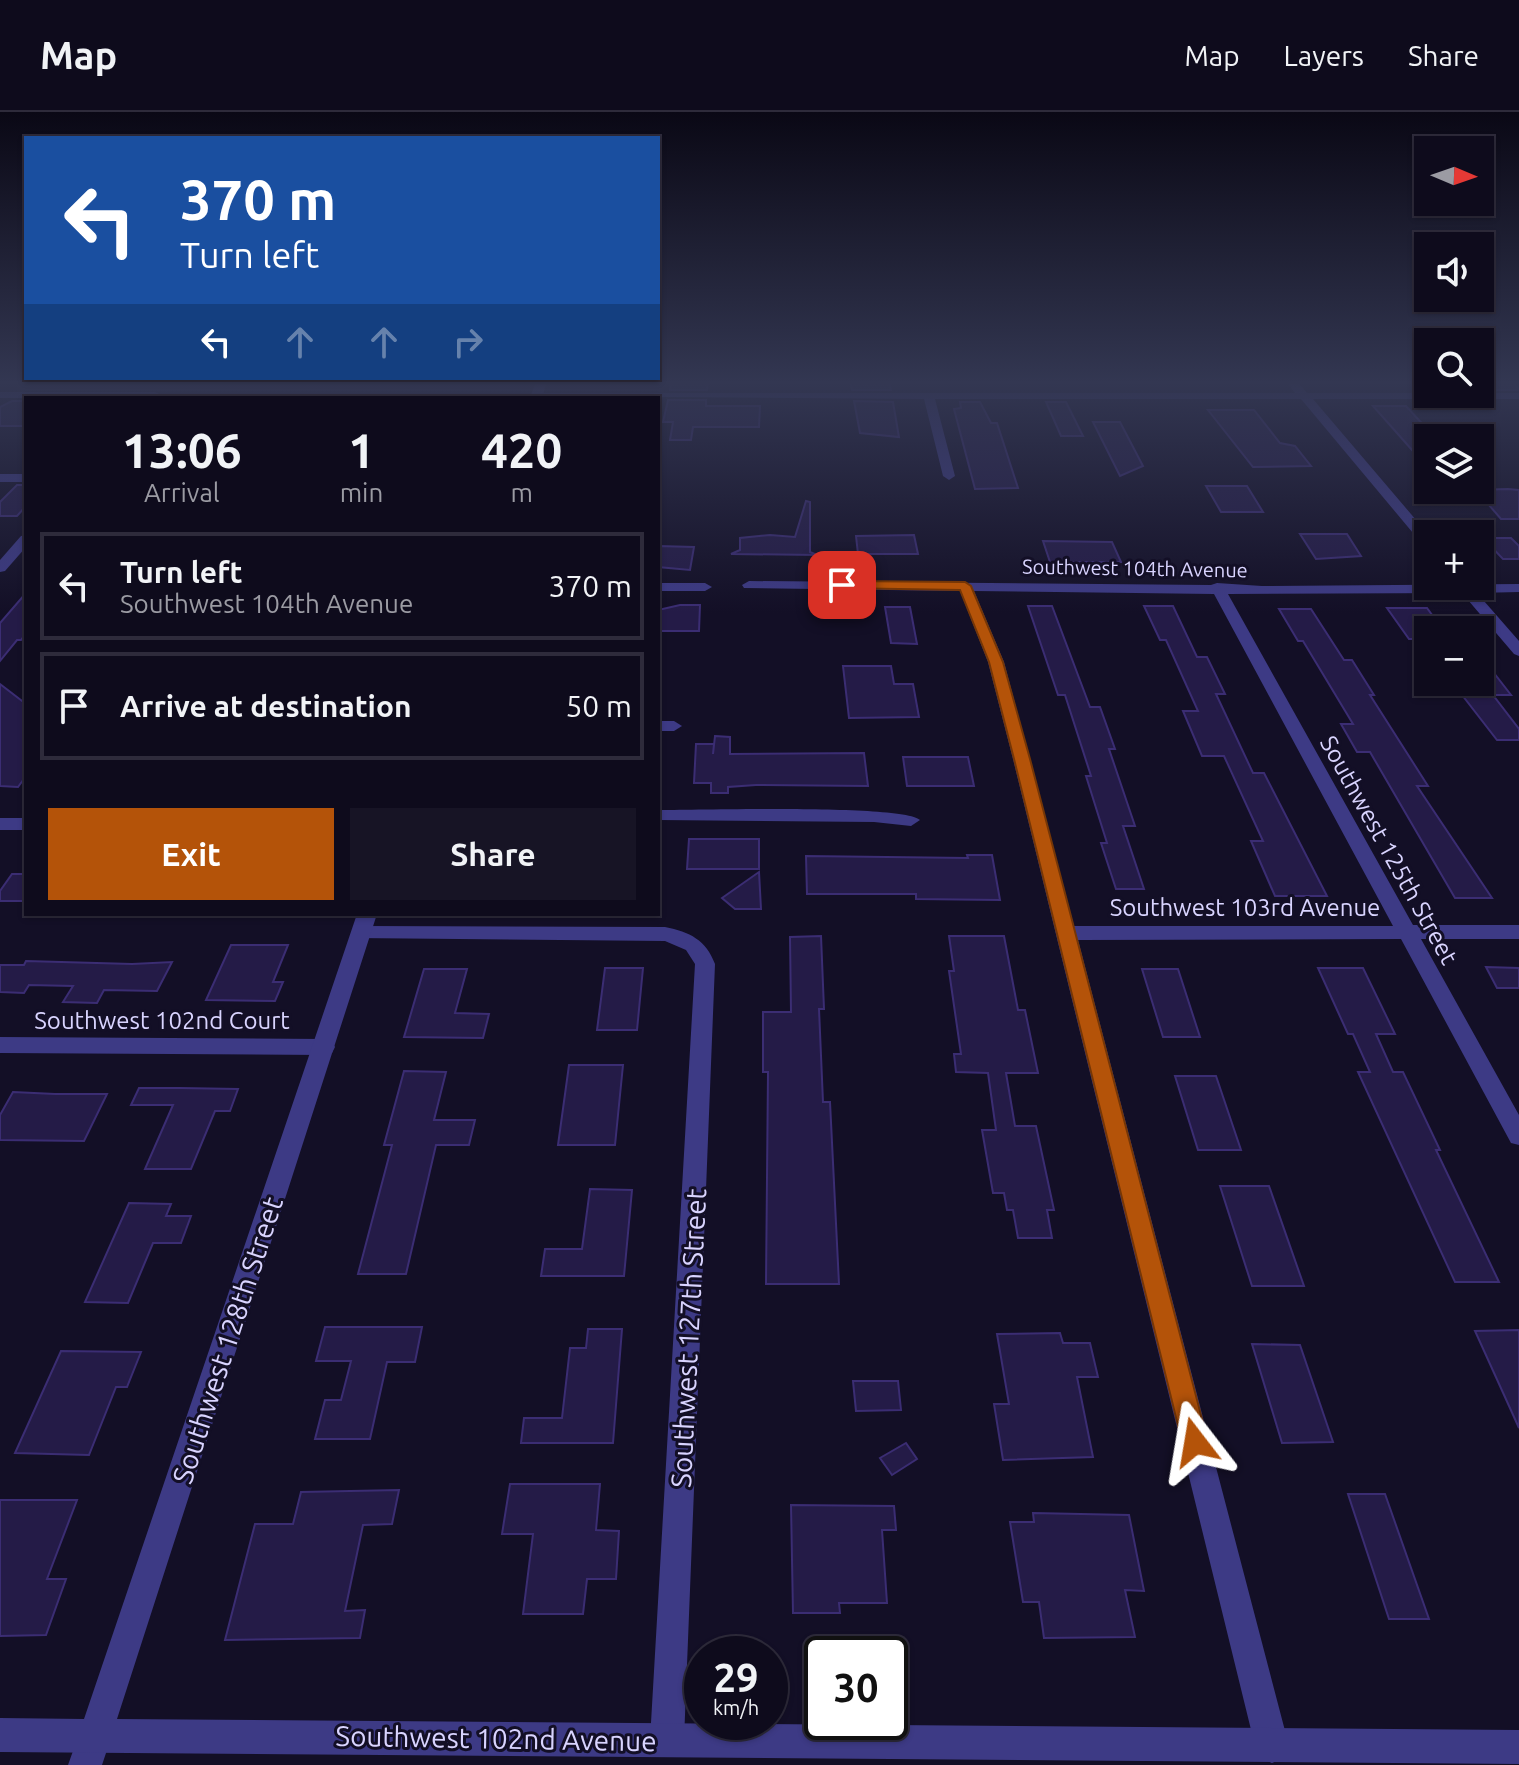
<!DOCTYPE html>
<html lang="en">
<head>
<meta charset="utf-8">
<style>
  body { margin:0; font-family:Ubuntu,sans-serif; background:#171425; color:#f1f3f6; height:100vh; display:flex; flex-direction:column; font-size:30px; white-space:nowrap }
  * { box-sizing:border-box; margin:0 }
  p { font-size:26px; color:#9b9ba3 }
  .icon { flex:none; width:44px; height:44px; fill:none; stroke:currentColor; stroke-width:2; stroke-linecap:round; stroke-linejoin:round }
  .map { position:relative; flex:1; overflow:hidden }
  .details { position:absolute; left:24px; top:284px; width:636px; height:520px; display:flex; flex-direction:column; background:#0e0b1c; border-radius:0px; box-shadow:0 2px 6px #0004,0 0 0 2px #2e2b3b }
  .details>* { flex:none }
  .hud { position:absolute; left:24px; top:24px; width:636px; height:244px; border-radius:0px; box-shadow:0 2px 6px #0004,0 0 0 2px #2e2b3b; background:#1a4fa0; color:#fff; overflow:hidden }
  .needle { width:52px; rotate:92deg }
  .tools { position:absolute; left:1414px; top:24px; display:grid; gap:16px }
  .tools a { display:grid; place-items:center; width:80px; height:80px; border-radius:0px; background:#0e0b1c; box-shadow:0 2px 6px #0004,0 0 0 2px #2e2b3b; font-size:40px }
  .speed { position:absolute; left:684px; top:1524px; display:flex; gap:16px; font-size:40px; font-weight:700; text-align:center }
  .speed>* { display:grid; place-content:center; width:104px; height:104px; border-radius:50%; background:#0e0b1c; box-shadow:0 2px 6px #0004,0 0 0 2px #2e2b3b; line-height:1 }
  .speed small { font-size:20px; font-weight:400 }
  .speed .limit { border:4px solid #111; border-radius:12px; background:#fff; color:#111 }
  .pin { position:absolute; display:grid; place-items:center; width:68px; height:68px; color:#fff; margin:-34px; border-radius:16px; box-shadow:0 4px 12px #0006 }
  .me { position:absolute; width:88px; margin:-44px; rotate:346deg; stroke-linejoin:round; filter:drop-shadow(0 0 6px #0008) }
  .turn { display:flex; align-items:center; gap:28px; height:168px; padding:0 24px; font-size:36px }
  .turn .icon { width:104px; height:104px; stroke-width:2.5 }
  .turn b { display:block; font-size:56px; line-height:68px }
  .lanes { display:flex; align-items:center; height:76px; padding:0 24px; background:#0003; justify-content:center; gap:40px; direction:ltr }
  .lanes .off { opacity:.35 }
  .eta { display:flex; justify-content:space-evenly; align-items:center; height:136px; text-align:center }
  .eta b { font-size:48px; font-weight:700; line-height:56px }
  .cta { display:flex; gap:16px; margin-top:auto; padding:16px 24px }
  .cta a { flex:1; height:92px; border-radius:0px; background:#b45309; color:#fff; font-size:32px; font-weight:700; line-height:92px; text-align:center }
  .cta a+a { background:#171425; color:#f1f3f6 }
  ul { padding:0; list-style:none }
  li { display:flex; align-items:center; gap:24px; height:108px; margin:0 16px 12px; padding:0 8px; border:4px solid #2e2b3b; border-radius:0px }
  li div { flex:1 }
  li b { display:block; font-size:30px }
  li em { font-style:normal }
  header { display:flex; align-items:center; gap:48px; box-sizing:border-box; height:112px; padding:0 40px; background:#0e0b1c; border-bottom:2px solid #2e2b3b }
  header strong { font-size:38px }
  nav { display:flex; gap:44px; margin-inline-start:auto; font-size:28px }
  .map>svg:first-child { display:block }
</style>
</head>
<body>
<header>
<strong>Map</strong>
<nav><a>Map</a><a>Layers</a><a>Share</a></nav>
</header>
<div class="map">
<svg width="1519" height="1653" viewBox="0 0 1519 1653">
  <rect width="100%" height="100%" fill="#130f26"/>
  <g fill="#241b47" stroke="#3b2d73" stroke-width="2">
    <polygon points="671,269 708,269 707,278 670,278"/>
    <polygon points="850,269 889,269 891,278 852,278"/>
    <polygon points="1480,269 1512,269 1519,278 1488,278"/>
    <polygon points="668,288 706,288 706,294 760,294 759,315 693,315 691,328 670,328 673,310 663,310"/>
    <polygon points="12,289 26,289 26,314 0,314 0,295"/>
    <polygon points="854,289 893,290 899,325 860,321"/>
    <polygon points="960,290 980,290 991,311 997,311 1018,376 975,377 954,297 961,296"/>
    <polygon points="1046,290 1066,290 1083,324 1061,324"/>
    <polygon points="1373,294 1406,294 1428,318 1428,356"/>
    <polygon points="1208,298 1254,298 1280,331 1295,334 1311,354 1253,355"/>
    <polygon points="1093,310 1120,310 1143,354 1120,364"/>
    <polygon points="17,373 26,373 26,394 17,404 0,404 0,390"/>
    <polygon points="1206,374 1247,374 1263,400 1221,400"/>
    <polygon points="1508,377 1519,378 1519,407 1501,407 1476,378"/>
    <polygon points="806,389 810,390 810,440 817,443 731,442 740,438 740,426 770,423 795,425"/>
    <polygon points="1300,422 1347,422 1361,444 1316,447"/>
    <polygon points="914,423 918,442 858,442 856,424"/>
    <polygon points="1483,426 1511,426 1519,434 1519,447 1503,447"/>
    <polygon points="1043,429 1112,430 1121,450 1050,450"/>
    <polygon points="658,434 694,435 690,458 658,455"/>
    <polygon points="26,481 26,522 21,528 17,528 0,549 0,511"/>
    <polygon points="680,493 700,493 699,519 658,519 658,498"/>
    <polygon points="1028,494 1052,494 1090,595 1100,595 1115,637 1109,637 1135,714 1123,714 1144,777 1116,777 1101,731 1107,731 1086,664 1091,664 1065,583 1058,583"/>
    <polygon points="1144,494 1173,494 1197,545 1207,545 1225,582 1216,582 1253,661 1264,661 1327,784 1275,784 1251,729 1263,729 1224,644 1202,644 1183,599 1198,599 1166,528 1160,528"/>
    <polygon points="885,495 910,495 917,532 891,531"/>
    <polygon points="1387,496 1427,496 1443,518 1428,518 1428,527 1409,527"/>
    <polygon points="1279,497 1311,497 1344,548 1352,548 1374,583 1370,583 1428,674 1417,674 1492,786 1455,786 1370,640 1357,640 1341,612 1353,612 1303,529 1298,529"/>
    <polygon points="1480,543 1511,583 1493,583 1519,617 1519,628 1497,628 1452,570 1480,570"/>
    <polygon points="843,554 891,554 894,572 913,572 919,605 849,606"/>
    <polygon points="0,572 26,592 26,664 18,675 0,674"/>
    <polygon points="715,624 730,625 730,642 864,641 868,674 756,673 728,675 728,681 711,681 711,671 694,671 696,632 714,632 713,642"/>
    <polygon points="903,645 968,645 974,674 907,674"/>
    <polygon points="689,727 759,727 759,757 687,757"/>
    <polygon points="967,743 992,743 1000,788 916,787 916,782 807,782 806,744 968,746"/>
    <polygon points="759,760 761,797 735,797 722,786"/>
    <polygon points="12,762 26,762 26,789 0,789 0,779"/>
    <polygon points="821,824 824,897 819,897 823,990 830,990 839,1172 766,1172 768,960 763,960 763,900 791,900 790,825"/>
    <polygon points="949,824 1004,824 1018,898 1025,898 1038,961 1006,961 1015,1014 1036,1014 1054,1098 1047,1098 1052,1126 1018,1126 1013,1098 1007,1098 1004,1081 993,1081 982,1018 996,1018 988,961 956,960 954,942 961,942 949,859 954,859"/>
    <polygon points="231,833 288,833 273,870 283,870 275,889 206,888"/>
    <polygon points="26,849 132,852 172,850 157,879 104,878 97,891 63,890 73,874 29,873 24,881 0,880 0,853 24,853"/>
    <polygon points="1486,855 1519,856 1519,876 1497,876"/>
    <polygon points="605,856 643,856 637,918 597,918"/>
    <polygon points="1318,856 1363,856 1395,922 1376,922 1393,960 1403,960 1440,1038 1436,1038 1499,1170 1455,1170 1358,960 1370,960 1353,922 1348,922"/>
    <polygon points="424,857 467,857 455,901 489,902 483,926 404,925"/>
    <polygon points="1142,857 1178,857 1200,925 1163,925"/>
    <polygon points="569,953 623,953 615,1033 558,1033"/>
    <polygon points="404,959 446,960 434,1008 475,1008 469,1033 436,1033 406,1162 358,1162 392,1033 384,1033"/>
    <polygon points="1175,964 1216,964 1241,1038 1198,1038"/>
    <polygon points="139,976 180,976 238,977 230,999 215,999 191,1057 145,1057 173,993 131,993"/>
    <polygon points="13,980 55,982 107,982 84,1029 0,1028 0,1003"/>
    <polygon points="1220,1074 1269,1074 1304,1174 1252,1174"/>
    <polygon points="590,1077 632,1078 624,1164 541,1164 545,1137 582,1137"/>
    <polygon points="129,1091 171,1092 166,1104 191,1104 181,1131 153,1131 128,1191 85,1190"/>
    <polygon points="325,1215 422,1215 415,1250 387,1250 370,1327 315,1327 325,1288 341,1288 351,1249 316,1249"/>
    <polygon points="588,1217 622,1217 613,1331 521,1331 524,1306 562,1306 570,1236 586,1236"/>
    <polygon points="1519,1218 1519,1316 1475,1219"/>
    <polygon points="1060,1221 1063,1231 1090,1231 1098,1265 1077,1265 1093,1345 1003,1348 994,1292 1009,1292 997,1222"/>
    <polygon points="1252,1232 1300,1233 1333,1330 1282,1331"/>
    <polygon points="61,1239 141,1240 127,1275 116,1275 89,1343 15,1341"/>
    <polygon points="853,1269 898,1269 901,1298 856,1299"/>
    <polygon points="906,1331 917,1347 892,1363 880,1346"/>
    <polygon points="510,1372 600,1372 596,1418 619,1419 616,1467 587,1467 583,1502 523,1502 533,1422 502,1422"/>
    <polygon points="399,1378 392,1412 363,1413 345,1499 365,1498 360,1526 225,1528 255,1412 293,1412 301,1380"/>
    <polygon points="1348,1382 1385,1382 1429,1507 1389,1507"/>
    <polygon points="0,1388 77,1388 47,1467 66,1467 46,1523 0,1524"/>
    <polygon points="791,1393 894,1394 896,1418 882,1418 887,1491 839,1491 840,1501 793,1501"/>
    <polygon points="1033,1401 1129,1403 1144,1479 1125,1478 1135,1525 1044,1526 1039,1490 1023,1490 1010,1410 1034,1410"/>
  </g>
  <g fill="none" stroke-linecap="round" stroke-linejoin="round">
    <g fill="#3d3a85" fill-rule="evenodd">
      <polygon points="1286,269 1297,269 1307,281 1519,281 1519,287 1313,287 1428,422 1428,434 1423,433 1301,287 935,287 955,364 949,368 943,364 924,287 531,284 537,281 1295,281"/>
      <polygon points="0,280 155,280 161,283 156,286 0,286"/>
      <rect x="0" y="362" width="26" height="8"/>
      <polygon points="26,423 26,435 5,459 0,460 0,448 21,424"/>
      <path d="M749 469 1211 473 1217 471 1262 474 1519 472V480L1477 481 1519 529V544L1514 542 1462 481 1228 482 1413 813H1519V827H1421L1519 1003V1033L1511 1031 1401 827 1078 828 1289 1634 1284 1646 1272 1651 1260 1646 1255 1634 1013 647 988 550 960 479 744 476 742 473ZM974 479 1214 482 1393 814H1074L1004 550Z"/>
      <polygon points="658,471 705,471 712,475 705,479 658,479"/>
      <polygon points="658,609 674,609 682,614 674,619 658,619"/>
      <path d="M658 698C694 698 905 692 920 708L911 714 874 710 658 708Z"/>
      <rect x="0" y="706" width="26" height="12"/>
      <path d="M361 814 665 815C690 820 706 828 715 852L684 1628 679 1640 667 1645 655 1640 650 1628 695 852 686 838 665 829 354 826 351 821Z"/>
      <polygon points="0,925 324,927 332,929 335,935 332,941 324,943 0,941"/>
      <polygon points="95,1606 107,1611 112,1623 102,1653 68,1653 83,1611"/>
    </g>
    <g fill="#3d3a85" fill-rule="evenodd">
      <polygon points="536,269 547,269 542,286 530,286"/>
      <polygon points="357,802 377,802 117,1607 1519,1618 1519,1652 0,1640 0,1606 84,1607"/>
    </g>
  </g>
  <linearGradient id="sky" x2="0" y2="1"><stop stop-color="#0a0815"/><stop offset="0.54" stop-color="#333752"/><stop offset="1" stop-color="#333752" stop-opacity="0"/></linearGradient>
  <rect width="1519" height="501" fill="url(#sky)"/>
  <polygon fill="#b45309" stroke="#753606" stroke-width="2" points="842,469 965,470 971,474 1003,550 1030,647 1208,1330 1204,1339 1195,1342 1186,1339 1182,1330 1014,647 989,550 960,478 837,476 835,473"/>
  <g text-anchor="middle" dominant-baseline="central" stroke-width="6" stroke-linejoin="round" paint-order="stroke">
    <g font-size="20" fill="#d9d4ff" stroke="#130f26">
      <text transform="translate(1135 456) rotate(1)">Southwest 104th Avenue</text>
    </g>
    <g font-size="24" fill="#d9d4ff" stroke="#130f26">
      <text transform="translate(1389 738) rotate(61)">Southwest 125th Street</text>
      <text x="1245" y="795">Southwest 103rd Avenue</text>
      <text x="162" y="908">Southwest 102nd Court</text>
    </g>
    <g font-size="28" fill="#d9d4ff" stroke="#130f26">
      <text transform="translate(688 1226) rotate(-87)">Southwest 127th Street</text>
      <text transform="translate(227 1228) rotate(-72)">Southwest 128th Street</text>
      <text transform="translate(496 1626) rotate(1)">Southwest 102nd Avenue</text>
    </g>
  </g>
</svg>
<div class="tools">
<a><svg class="needle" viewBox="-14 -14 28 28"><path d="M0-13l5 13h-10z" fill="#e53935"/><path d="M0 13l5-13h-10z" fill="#9b9ba3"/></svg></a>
<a><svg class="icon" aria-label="sound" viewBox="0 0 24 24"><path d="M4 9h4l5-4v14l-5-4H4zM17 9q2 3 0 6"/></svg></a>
<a><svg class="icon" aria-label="search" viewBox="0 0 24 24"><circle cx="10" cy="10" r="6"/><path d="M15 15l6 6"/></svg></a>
<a><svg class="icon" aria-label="layers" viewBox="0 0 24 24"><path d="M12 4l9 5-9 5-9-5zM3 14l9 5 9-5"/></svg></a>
<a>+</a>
<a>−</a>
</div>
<div class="speed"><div>29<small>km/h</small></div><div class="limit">30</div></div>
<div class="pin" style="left:842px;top:473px;background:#d93025"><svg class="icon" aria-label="arrive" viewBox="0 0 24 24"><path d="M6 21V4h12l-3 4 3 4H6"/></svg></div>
<svg class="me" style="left:1195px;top:1330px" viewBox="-20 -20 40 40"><path d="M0-17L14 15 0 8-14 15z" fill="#b45309" stroke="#fff" stroke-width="4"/></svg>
<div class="hud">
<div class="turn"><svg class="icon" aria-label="left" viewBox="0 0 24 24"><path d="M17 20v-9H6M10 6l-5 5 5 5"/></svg><div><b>370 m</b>Turn left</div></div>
<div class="lanes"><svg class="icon" aria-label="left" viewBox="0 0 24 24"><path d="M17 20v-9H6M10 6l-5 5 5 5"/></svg><svg class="icon off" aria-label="ahead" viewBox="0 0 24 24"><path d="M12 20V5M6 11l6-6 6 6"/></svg><svg class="icon off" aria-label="ahead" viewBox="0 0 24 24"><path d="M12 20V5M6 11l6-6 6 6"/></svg><svg class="icon off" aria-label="right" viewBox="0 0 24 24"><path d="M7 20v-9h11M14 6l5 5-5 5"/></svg></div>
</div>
<section class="details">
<div class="eta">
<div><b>13:06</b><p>Arrival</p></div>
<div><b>1</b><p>min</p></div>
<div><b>420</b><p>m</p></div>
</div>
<ul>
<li><svg class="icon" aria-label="left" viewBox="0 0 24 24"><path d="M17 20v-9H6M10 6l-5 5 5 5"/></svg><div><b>Turn left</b><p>Southwest 104th Avenue</p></div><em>370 m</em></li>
<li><svg class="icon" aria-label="arrive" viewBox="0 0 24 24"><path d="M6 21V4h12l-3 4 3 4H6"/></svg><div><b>Arrive at destination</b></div><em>50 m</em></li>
</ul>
<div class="cta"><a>Exit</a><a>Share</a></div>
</section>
</div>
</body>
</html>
